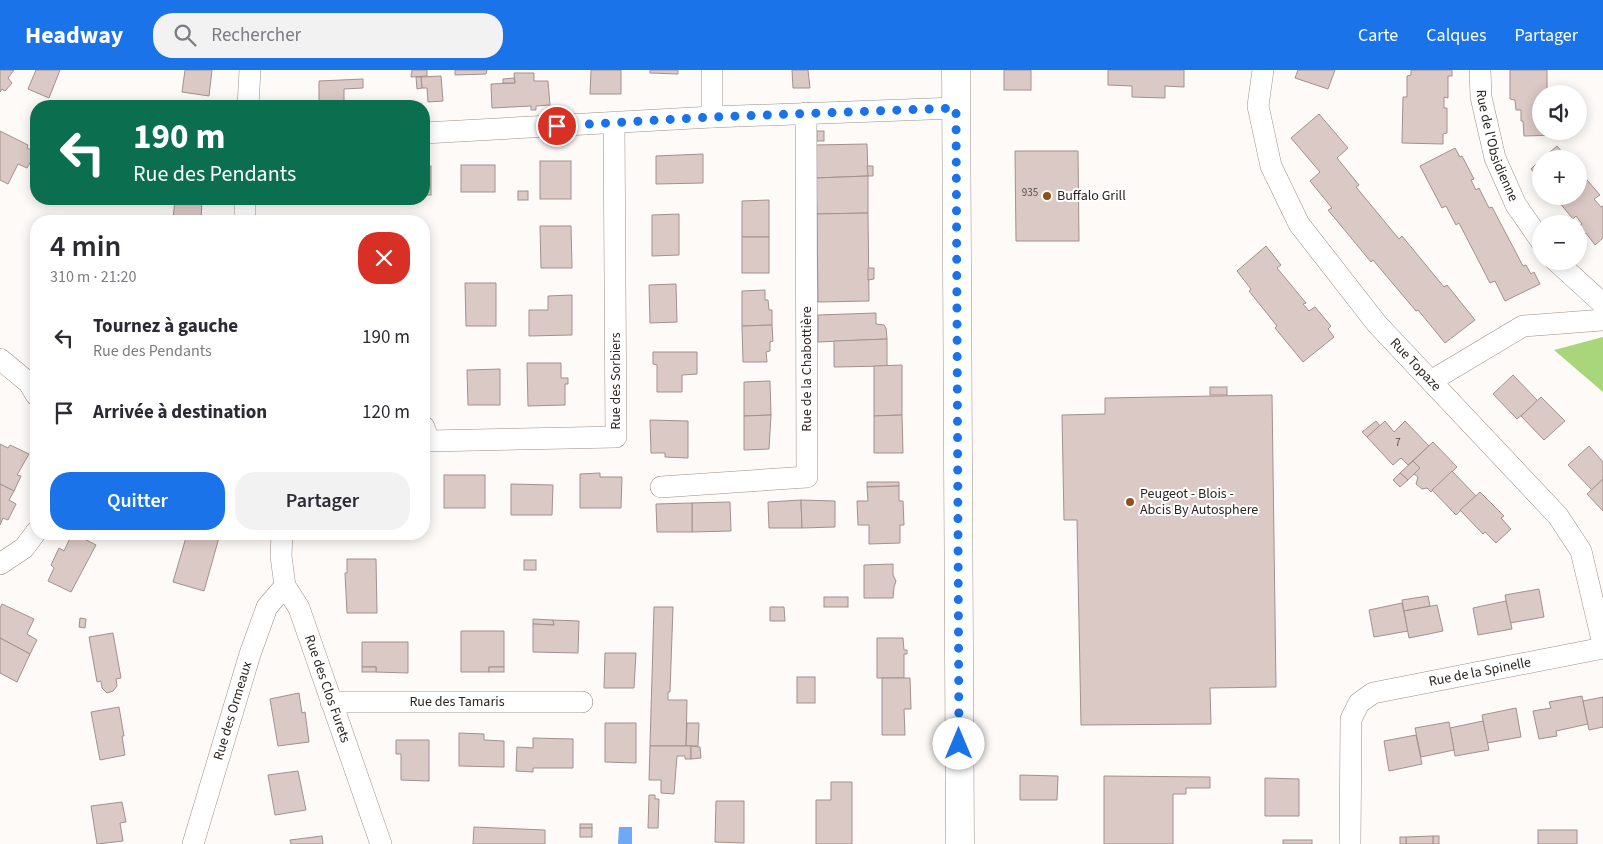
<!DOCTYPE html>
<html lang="fr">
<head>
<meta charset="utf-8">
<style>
  body { margin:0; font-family:"Source Sans 3",sans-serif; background:#f2f2f3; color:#2b2b33; height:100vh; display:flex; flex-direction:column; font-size:19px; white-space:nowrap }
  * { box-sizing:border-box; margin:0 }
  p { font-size:16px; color:#7c7c81 }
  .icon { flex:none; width:28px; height:28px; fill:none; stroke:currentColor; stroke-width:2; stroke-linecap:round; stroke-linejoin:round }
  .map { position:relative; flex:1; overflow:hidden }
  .side { position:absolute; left:30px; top:145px; width:400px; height:325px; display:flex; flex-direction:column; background:#fff; border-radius:20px; box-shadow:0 2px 12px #0003 }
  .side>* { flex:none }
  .top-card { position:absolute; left:30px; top:30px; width:400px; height:105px; border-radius:20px; box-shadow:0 2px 12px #0003; background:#0b6e4f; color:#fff; overflow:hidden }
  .buttons { position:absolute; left:1532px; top:15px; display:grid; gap:10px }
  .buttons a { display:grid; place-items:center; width:55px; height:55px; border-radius:50%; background:#fff; box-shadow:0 2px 12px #0003; font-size:25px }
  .pin { position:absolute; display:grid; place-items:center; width:42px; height:42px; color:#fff; margin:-21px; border:2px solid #fff; border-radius:50%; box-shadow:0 1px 5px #0007 }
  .me { position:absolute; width:55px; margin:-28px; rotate:0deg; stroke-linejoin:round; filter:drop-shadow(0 0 4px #0008) }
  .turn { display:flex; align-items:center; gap:18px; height:105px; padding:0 20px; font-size:22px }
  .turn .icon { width:65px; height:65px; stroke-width:2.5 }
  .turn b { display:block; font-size:35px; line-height:42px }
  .round { display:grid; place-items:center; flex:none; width:52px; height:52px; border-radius:20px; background:#f2f2f3 }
  .overview { display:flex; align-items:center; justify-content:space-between; height:85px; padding:0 20px }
  h1 { font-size:30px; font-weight:600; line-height:38px }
  .primary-button { display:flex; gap:10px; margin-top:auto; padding:10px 20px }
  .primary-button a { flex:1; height:58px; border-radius:20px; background:#1a73e8; color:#fff; font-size:20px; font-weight:600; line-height:58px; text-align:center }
  .primary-button a+a { background:#f2f2f3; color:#2b2b33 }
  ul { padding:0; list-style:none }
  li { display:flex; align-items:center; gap:15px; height:75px; padding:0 20px }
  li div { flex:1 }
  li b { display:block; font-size:19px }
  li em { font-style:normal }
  header { display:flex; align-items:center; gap:30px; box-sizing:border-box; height:70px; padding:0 25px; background:#1a73e8; color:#fff }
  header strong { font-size:24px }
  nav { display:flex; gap:28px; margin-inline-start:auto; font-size:18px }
  .search { width:350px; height:45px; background:#f2f2f3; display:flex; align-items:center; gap:12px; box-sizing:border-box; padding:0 18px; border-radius:20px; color:#7c7c81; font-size:19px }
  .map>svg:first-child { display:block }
</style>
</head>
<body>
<header>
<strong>Headway</strong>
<div class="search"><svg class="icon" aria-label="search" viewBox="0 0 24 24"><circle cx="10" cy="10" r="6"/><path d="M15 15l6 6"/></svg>Rechercher</div>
<nav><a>Carte</a><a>Calques</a><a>Partager</a></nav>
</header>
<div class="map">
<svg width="1603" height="774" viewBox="0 0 1603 774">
  <rect width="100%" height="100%" fill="#fdfaf8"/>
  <polygon fill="#a9d67a" points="1603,267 1603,322 1554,280"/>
  <polygon fill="#71a7f7" points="619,757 632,757 632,774 618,774"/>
  <g fill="#dbc9c5" stroke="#a2918d">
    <polygon points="0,0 14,0 8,8 12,13 5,21 2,19 0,22"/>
    <polygon points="36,0 60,0 49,28 28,19"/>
    <polygon points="185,0 212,0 209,26 182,22"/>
    <polygon points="412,0 427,0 427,6 411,7"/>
    <polygon points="455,0 487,0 486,4 455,5"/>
    <polygon points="591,0 621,0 621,24 590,24"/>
    <polygon points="650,0 678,0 678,4 650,3"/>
    <polygon points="792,0 808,0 810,18 793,18"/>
    <rect x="1004" y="0" width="27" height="20"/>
    <polygon points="1108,0 1184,0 1184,17 1165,16 1165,28 1132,27 1132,16 1108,15"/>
    <polygon points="1298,0 1335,0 1328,19 1295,8"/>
    <polygon points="1411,0 1452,0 1452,6 1448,6 1448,28 1444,27 1444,38 1447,38 1447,63 1443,64 1443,74 1402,73 1403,27 1407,27 1407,6 1411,5"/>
    <polygon points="1510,0 1547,0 1547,24 1541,24 1541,61 1560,61 1560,65 1524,66 1523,51 1521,51 1521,40 1516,40 1515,30 1510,29"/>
    <polygon points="514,3 534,3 534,11 548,11 550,35 536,36 536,40 531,40 531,36 492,38 491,14 515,13"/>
    <polygon points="441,6 443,31 428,32 427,18 422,18 421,7"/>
    <polygon points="416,7 421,7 422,18 417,19"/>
    <polygon points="514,8 515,13 503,13 503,9"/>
    <polygon points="363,9 363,18 344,19 344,36 319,36 319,11"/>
    <polygon points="1319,44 1348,78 1337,88 1359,115 1356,117 1399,169 1402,166 1444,217 1447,215 1475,250 1445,273 1418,240 1416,241 1373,190 1371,192 1328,140 1332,138 1310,111 1320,102 1291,68"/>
    <polygon points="0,61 28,75 27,78 36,82 27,98 18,94 8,114 0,110"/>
    <rect x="817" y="61" width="7" height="10"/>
    <polygon points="867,74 868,106 816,108 815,75"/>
    <polygon points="1557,76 1567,88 1542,89"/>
    <polygon points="1455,78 1460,87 1462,86 1474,109 1471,110 1476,120 1479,118 1489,138 1492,137 1523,196 1526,195 1531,204 1534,202 1540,214 1505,231 1495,211 1490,213 1459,153 1456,155 1446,136 1442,138 1420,96"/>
    <polygon points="1015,81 1078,81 1079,171 1016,171"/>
    <polygon points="703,84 703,113 656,114 656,86"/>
    <polygon points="1541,89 1541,111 1531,99"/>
    <rect x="540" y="91" width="31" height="38"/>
    <rect x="461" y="95" width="34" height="27"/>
    <rect x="424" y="96" width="7" height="29"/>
    <polygon points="867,96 873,96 873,106 868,106"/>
    <polygon points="1581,103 1600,125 1594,129 1601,137 1603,136 1603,168 1595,175 1586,163 1583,166 1579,160 1579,156 1582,154 1576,146 1573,149 1554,126 1579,126 1579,104"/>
    <polygon points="868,106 868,143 817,144 816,108"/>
    <rect x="518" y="121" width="10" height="9"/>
    <polygon points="175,129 202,129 201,151 173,149"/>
    <polygon points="769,130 769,167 742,167 742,131"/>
    <polygon points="868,143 869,231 818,232 817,144"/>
    <polygon points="679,144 679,185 652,186 652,145"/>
    <polygon points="540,156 571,156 572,198 541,198"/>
    <rect x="742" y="167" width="27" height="36"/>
    <polygon points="1266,176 1281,195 1277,198 1306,233 1303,234 1309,241 1315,237 1331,256 1328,259 1334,267 1303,292 1275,258 1277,256 1249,221 1251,219 1237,201"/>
    <rect x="424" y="197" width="5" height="25"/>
    <polygon points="868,198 874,198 874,209 868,210"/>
    <polygon points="465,213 496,213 496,256 466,256"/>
    <polygon points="676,214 677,252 650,253 649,215"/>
    <polygon points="765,220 765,230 768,230 769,240 772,240 772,255 742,256 742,221"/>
    <polygon points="572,225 572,265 529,266 529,240 548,240 548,226"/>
    <polygon points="876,243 876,254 884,255 886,258 887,269 818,272 818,245"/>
    <polygon points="772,255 773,271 770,272 770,281 766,282 767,292 743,292 742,256"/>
    <polygon points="887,269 887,296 834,297 834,271"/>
    <polygon points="653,282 697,282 697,304 682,305 682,322 657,322 657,295 653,294"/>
    <polygon points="527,293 561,293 561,308 568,308 568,314 565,314 565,335 528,336"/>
    <polygon points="902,295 902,345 874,346 874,296"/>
    <polygon points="500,299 500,335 468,335 467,300"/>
    <polygon points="1513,305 1538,331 1517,349 1493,324"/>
    <polygon points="770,311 771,345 744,346 744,312"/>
    <rect x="1210" y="317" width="17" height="8"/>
    <polygon points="1272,325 1276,617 1210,618 1211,654 1081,655 1077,450 1064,450 1062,345 1105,344 1105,328"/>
    <polygon points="1541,327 1565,351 1544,370 1521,346"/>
    <polygon points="771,345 769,379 744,380 744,346"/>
    <polygon points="902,345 903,383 874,383 874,346"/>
    <polygon points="650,350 688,351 688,388 665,387 665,383 651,383"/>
    <polygon points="1376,351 1380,356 1367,367 1362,362"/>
    <polygon points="1385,351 1394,362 1405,351 1429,376 1408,395 1401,388 1393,395 1367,367"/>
    <polygon points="1433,372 1457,397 1431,422 1427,418 1422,419 1416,414 1418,407 1414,404 1420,398 1413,391"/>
    <polygon points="0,374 8,378 10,375 29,384 17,405 21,406 14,421 0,414"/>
    <polygon points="1589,376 1603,392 1603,409 1592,420 1568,395"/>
    <polygon points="1413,391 1420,398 1408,410 1400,403"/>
    <polygon points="1452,401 1476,426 1456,445 1432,420"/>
    <polygon points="600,403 600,407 622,407 621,438 580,438 580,404"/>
    <polygon points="1400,403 1408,410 1400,417 1393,410"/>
    <rect x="444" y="405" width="41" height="33"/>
    <polygon points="1603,409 1603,441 1587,424"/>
    <polygon points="867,412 899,412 899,416 867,417"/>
    <polygon points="0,414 14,421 9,430 16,434 8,450 3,448 0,455"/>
    <polygon points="511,414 553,415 552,445 511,445"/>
    <polygon points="899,416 899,431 903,431 904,455 900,455 900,473 869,474 869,455 858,455 857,431 868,431 867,417"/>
    <polygon points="1480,422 1504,446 1501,448 1511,459 1496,473 1485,462 1483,464 1460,440"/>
    <polygon points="801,430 802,458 769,458 768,432"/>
    <polygon points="801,430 835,431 835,457 802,458"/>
    <polygon points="730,432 731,461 692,462 692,433"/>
    <polygon points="692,433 692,462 657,462 656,434"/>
    <polygon points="72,464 75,464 96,475 71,522 48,511 54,498 51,495 59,478 64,481"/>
    <polygon points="187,464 220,464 204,521 173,512"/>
    <polygon points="375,464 416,464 416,466 375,467"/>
    <polygon points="347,489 376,489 377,543 347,543 345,503 347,503"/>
    <rect x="524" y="490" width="12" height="10"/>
    <polygon points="893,494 893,505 896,511 894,517 893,528 864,528 864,495"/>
    <polygon points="1539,519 1544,547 1510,553 1505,525"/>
    <polygon points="1428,526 1430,536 1404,541 1402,530"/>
    <rect x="824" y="527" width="24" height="10"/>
    <polygon points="1506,531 1512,559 1478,565 1473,538"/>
    <polygon points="1402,533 1408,561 1374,567 1369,540"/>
    <polygon points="2,534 34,549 27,564 37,570 30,584 0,568 0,538"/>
    <polygon points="1437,535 1443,561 1409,568 1404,541"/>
    <polygon points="654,537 673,537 670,622 668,622 668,630 687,630 686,676 650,676"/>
    <polygon points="770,537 784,537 785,551 770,551"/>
    <polygon points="80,548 86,549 85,558 79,557"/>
    <polygon points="533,549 553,550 554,555 533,554"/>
    <polygon points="553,550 579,551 578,583 533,582 533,554 554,555"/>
    <polygon points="461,561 504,561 504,597 489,597 489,602 461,602"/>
    <polygon points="113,563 121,608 116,609 117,616 113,621 107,623 102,618 101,611 97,612 89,567"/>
    <polygon points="0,568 30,584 17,612 0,603"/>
    <polygon points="877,568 903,568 904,580 907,580 907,584 904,584 904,608 877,608"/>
    <polygon points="362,572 408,572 408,603 376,602 376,597 362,597"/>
    <polygon points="605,583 636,583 634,618 604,618"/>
    <rect x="362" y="597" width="14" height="5"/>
    <rect x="489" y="597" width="15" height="5"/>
    <rect x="797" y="607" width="18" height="26"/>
    <polygon points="882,608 910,608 911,639 904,639 905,665 882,665"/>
    <polygon points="299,623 302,643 305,642 309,672 278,676 270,629"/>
    <polygon points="1582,626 1588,654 1556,661 1557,666 1539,669 1533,641 1551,638 1549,632"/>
    <polygon points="1603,627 1603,657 1589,660 1583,631"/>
    <polygon points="119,637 124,666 122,666 125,685 100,690 91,642"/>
    <polygon points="1516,638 1521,667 1487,673 1482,645"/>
    <polygon points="1483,651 1489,680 1455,686 1450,658"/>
    <polygon points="1449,652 1454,680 1421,687 1415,658"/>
    <polygon points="605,653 636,653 636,693 605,692"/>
    <polygon points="687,653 699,653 698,676 686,676"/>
    <polygon points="459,663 484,664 484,670 504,671 504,697 459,696"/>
    <polygon points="1416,665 1422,694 1389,701 1384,671"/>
    <polygon points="533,668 573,669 573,698 533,698 533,702 516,701 517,677 533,678"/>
    <polygon points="396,670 429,670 429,711 401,710 401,684 396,684"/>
    <polygon points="650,676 691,676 691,689 685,689 685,686 677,686 674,724 661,723 661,710 649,710"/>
    <polygon points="691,676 700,677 701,688 691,689"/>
    <polygon points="298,701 306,740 275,745 268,705"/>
    <polygon points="1020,705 1058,706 1057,730 1020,730"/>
    <polygon points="1104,706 1210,707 1210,718 1186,718 1186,724 1173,724 1173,774 1104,774"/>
    <polygon points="1265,708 1299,709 1299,746 1265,746"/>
    <polygon points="831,712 852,712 852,774 816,774 816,730 831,730"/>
    <polygon points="649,725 655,725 655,729 659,729 658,758 648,758"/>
    <polygon points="716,731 744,731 744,773 715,772"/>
    <polygon points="122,732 126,752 120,753 123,771 97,774 91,736"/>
    <rect x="580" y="754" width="12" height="4"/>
    <polygon points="474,757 545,760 545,774 473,774"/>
    <rect x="580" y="758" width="12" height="9"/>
    <rect x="1538" y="760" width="39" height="14"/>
    <polygon points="322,766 323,774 291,774 290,770"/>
    <rect x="1433" y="766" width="6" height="8"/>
    <polygon points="1433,766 1433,774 1406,774 1406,767"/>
    <rect x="1400" y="767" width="6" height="7"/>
    <rect x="1283" y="770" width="29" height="4"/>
  </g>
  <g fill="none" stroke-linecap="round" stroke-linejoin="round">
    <defs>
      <g id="street">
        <polyline points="712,0 712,47"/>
        <path id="s1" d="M1263 0 1258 36 1271 96 1299 154 1377 254 1558 446 1581 481 1603 574"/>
        <path id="s2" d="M1480 0 1481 27 1495 88 1516 135 1541 171"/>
        <polyline points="248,36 250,0"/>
        <polyline points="424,63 712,47 956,38"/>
        <polyline points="245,151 245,129"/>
        <polyline points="1556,191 1603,234"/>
        <polyline points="0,289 29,313 36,325"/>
        <polyline points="1431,311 1523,256 1603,250"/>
        <polyline points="424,357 429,371 616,367 614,53"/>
        <polyline points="661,417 807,407 806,43"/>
        <path id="s3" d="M282 464 281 486 285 516 299 538 381 774"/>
        <polyline points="0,494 24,478 36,462"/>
        <path id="s4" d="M331 632H582"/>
        <path id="s5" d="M193 774 250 584 267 537 285 516"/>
        <path id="s6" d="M1350 774 1351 649 1359 633 1373 623 1603 578"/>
      </g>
      <polyline id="primary" points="956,0 960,774"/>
    </defs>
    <use href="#street" stroke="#9d8f87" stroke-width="22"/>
    <use href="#primary" stroke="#9d8f87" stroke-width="29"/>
    <use href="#street" stroke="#fff" stroke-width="21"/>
    <use href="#primary" stroke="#fff" stroke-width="28"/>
  </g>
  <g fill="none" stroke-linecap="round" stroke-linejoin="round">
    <polyline stroke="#1a73e8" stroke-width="9" stroke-dasharray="0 16.2" points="557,56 712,47 956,38 959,674"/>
  </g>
  <g fill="#915219" stroke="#fff" stroke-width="2">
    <circle cx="1047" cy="126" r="5"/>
    <circle cx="1130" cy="432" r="5"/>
  </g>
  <g text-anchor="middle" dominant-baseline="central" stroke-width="4" stroke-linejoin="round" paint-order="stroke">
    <g font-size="11" fill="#574e4b">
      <text x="1030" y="122">935</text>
      <text x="1398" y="372">7</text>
    </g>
    <g font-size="14" fill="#2b2522" stroke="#fff">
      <text stroke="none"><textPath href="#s2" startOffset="78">Rue de l'Obsidienne</textPath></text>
      <text stroke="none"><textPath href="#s1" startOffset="345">Rue Topaze</textPath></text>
      <text transform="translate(807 299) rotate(-90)">Rue de la Chabottière</text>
      <text transform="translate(616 311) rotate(-90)">Rue des Sorbiers</text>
      <text stroke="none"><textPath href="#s6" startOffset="269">Rue de la Spinelle</textPath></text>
      <text stroke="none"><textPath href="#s3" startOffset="164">Rue des Clos Furets</textPath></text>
      <text stroke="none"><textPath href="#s4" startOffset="126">Rue des Tamaris</textPath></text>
      <text stroke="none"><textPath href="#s5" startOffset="139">Rue des Ormeaux</textPath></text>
    </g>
    <g font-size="14" fill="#2b2522" stroke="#fff" text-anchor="start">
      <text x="1057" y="126">Buffalo Grill</text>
      <text x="1140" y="424">Peugeot - Blois -<tspan x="1140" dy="16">Abcis By Autosphere</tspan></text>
    </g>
  </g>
</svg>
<div class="buttons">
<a><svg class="icon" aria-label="sound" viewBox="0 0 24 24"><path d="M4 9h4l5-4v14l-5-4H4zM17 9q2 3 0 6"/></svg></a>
<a>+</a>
<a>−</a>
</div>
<div class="pin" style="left:557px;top:56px;background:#d93025"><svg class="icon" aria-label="arrive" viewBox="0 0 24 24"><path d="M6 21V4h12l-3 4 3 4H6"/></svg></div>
<svg class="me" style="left:959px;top:674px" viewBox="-20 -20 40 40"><circle r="19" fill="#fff"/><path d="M0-13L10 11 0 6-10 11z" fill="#1a73e8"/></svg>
<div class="top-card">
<div class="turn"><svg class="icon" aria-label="left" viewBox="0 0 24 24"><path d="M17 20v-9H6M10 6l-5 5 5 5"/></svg><div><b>190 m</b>Rue des Pendants</div></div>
</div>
<section class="side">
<div class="overview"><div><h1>4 min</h1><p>310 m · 21:20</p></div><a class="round" style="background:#d93025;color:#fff"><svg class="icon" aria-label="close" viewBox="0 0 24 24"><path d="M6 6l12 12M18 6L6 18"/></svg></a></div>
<ul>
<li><svg class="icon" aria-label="left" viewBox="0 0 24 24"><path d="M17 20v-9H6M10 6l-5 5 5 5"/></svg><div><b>Tournez à gauche</b><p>Rue des Pendants</p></div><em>190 m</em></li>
<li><svg class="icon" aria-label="arrive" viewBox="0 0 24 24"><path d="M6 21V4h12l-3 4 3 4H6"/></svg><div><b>Arrivée à destination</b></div><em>120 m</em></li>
</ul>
<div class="primary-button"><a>Quitter</a><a>Partager</a></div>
</section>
</div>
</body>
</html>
